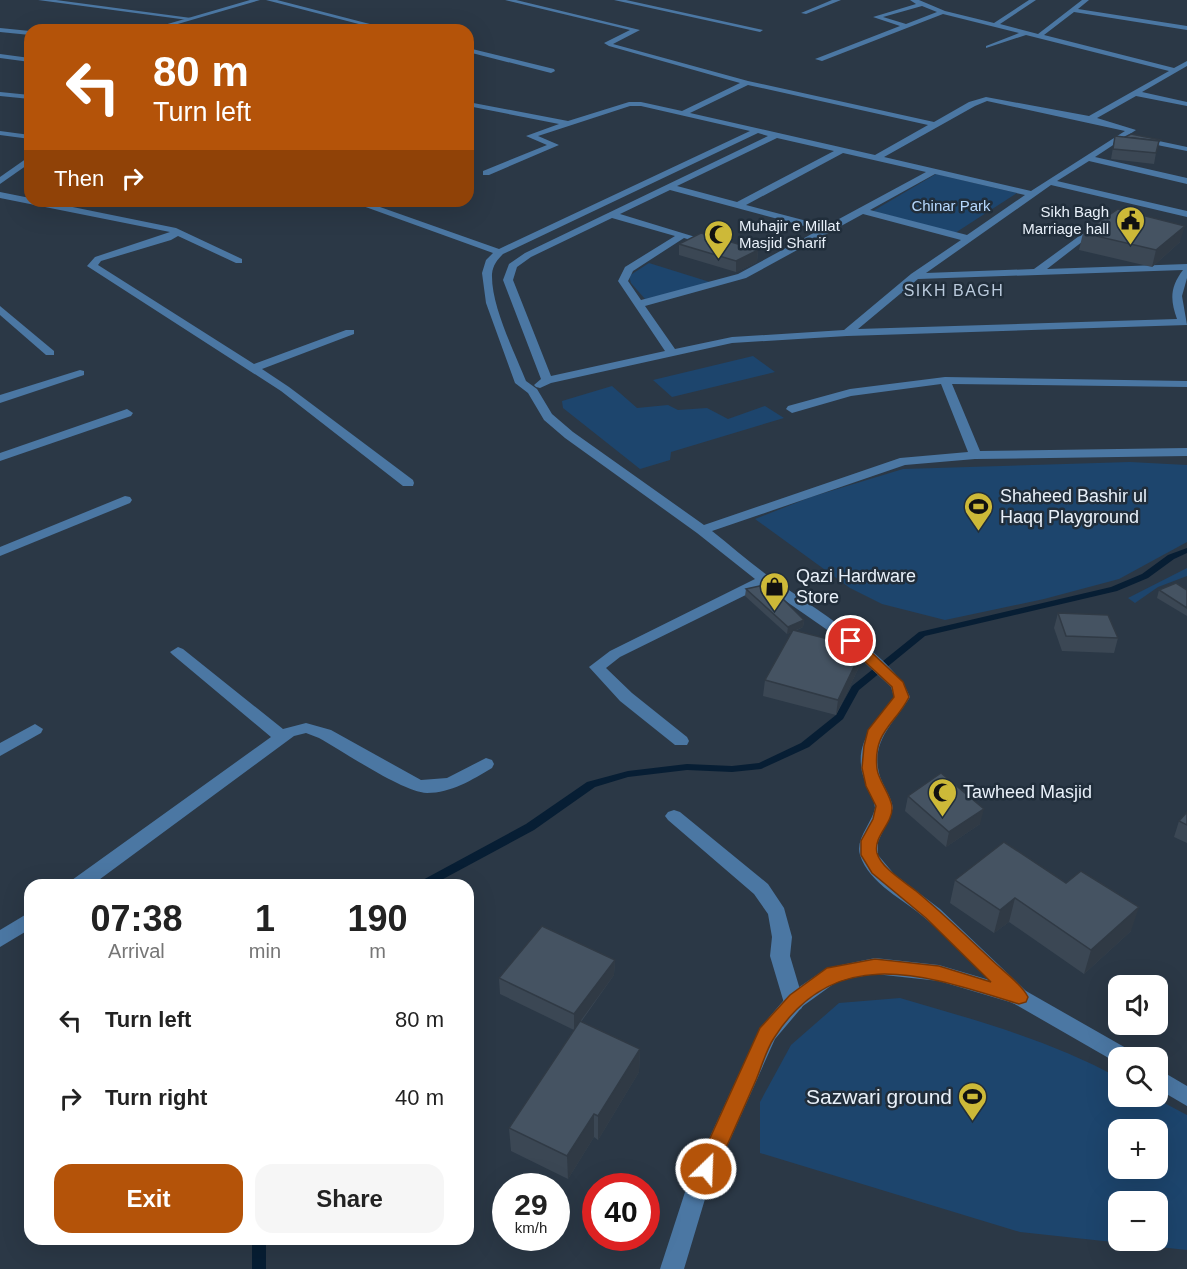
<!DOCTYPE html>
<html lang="en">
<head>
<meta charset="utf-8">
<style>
  body { margin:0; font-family:Helvetica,sans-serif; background:#f6f6f6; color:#222; height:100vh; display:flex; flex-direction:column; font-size:22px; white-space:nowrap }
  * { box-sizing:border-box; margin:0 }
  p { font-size:20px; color:#767676 }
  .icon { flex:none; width:33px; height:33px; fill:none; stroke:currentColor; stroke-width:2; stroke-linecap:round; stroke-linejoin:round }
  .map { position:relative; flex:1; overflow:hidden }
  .sheet { position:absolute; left:24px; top:879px; width:450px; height:366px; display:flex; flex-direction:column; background:#fff; border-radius:18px; box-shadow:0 6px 24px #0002 }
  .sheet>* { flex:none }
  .guide { position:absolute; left:24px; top:24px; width:450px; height:183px; border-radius:18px; box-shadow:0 6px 24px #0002; background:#b45309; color:#fff; overflow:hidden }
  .controls { position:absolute; left:1108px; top:975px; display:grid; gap:12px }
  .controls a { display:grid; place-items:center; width:60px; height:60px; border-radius:12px; background:#fff; box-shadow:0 6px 24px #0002; font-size:30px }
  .speed { position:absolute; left:492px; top:1173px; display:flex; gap:12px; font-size:30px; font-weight:700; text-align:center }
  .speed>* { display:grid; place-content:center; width:78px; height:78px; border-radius:50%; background:#fff; box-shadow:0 6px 24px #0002; line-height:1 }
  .speed small { font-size:15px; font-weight:400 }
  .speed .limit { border:9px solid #d22; background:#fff; color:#111 }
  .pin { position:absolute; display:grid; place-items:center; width:51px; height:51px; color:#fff; margin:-26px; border:3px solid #fff; border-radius:50%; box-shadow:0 2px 6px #0007 }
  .me { position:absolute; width:66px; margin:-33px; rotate:24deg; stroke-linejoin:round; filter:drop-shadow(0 0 4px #0008) }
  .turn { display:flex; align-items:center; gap:21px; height:126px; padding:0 30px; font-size:27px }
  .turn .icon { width:78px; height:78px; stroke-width:2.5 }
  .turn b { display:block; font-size:42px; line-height:51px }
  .then { display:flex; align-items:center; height:57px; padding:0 30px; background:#0003; gap:12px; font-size:22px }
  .eta { display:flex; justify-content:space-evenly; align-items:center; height:102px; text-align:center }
  .eta b { font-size:36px; font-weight:800; line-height:42px }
  .button { display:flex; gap:12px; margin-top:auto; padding:12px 30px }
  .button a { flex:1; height:69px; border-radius:18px; background:#b45309; color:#fff; font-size:24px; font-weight:800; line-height:69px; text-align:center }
  .button a+a { background:#f6f6f6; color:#222 }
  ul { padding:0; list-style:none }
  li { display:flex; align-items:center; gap:18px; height:78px; padding:0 30px }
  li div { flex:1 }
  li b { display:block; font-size:22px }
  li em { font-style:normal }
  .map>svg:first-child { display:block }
</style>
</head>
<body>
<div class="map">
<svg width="1187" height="1269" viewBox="0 0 1187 1269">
  <rect width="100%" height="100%" fill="#2b3846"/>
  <g fill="#1d456d" fill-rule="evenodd">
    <polygon points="936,174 1017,193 955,233 873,211"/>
    <polygon points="649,263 713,283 645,299 631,283 629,276"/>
    <polygon points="753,356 775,372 672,397 653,380"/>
    <polygon points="612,386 637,408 668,405 678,410 707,408 728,419 765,406 784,418 671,452 670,460 640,469 563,408 562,401"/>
    <polygon points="1130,462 1187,465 1187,542 1119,579 1044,599 945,620 882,604 850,588 755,519 811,497 903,469"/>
    <polygon points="1187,568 1187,576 1158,587 1135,603 1128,598"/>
    <path d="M900 998C975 1020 1050 1040 1119 1078V1096L1153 1097 1187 1115V1250L1020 1232 760 1153V1102L791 1045 839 1003ZM1119 1130H1158V1168H1119ZM1119 1202H1158V1240H1119Z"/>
  </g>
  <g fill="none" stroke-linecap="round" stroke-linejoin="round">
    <g fill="#071e34" fill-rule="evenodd">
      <polygon points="1187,548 1187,553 1174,559 1148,578 1117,591 925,636 859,690 843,719 809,747 761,769 732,772 687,770 628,777 595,787 534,830 432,885 417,885 419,882 526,824 587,782 628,771 687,764 732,766 759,763 801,743 836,715 852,686 919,632 1111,587 1142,574 1168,555"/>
      <rect x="252" y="1239" width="14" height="30"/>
    </g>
    <g fill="#4b77a3" fill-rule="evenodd">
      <polygon points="38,0 56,0 191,18 188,20"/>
      <polygon points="266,0 277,0 393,30 382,30"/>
      <path d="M505 0H516L640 30 613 44 748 81 934 122 969 102 986 97 1089 116 1169 71 1026 35 986 48V46L1019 33 943 14 822 61 815 59 900 26 873 17 916 4 910 0H919L945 11 994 23 1029 0H1036L1000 24 1038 34 1082 0H1089L1078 9 1187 26V30L1074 12 1044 35 1174 68 1187 61V66L1142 92 1187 102V106L1136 96 1097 118 1136 130 1095 157 1187 178V184L1089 161 1057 181 1187 211V217L1051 185 926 273 1034 269 1097 223 1102 226 1100 228 1047 269 1187 264V278L1182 296 1187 325 847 336 732 343 551 383 540 388 536 387 534 385 541 379 503 280 509 264 525 253 768 136 758 133 503 254C497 260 493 265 492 274 491 306 514 351 526 381L537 389 552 414 573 432 704 525 900 458 968 452 941 384 851 396 792 413 786 409 788 406 850 389 945 377 1187 381V387L952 384 980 451 1187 448V456L975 459 905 465 712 531C731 546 750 563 770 577 806 603 896 657 910 697 895 722 871 740 879 773 882 785 891 795 893 808L878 842V855L894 874 940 909 1026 991 1029 997 1026 1003 1019 1005 1012 1003C983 975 956 945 926 919 905 900 869 884 860 855 855 839 872 823 875 808 874 795 865 785 862 772 855 739 878 722 894 697L891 687 836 636 764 586 620 657 606 668 632 693 687 737 689 741 687 745H675L620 701 589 667 610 651 755 579 697 533 565 438 544 420 528 393 515 383 486 303 482 273 486 260 493 253 349 201H363L499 249 750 131 641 106H630L538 136 559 145 489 175H483V171L547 145 526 136 559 124 468 106V102L568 121 629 102H641L682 111 740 83 609 46 604 43 630 30ZM922 6 937 12 906 24 883 17ZM748 85 928 125 875 155 690 113ZM987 101 1125 131 1031 191 884 157 975 106ZM777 138 834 151 737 202 677 186ZM843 153 926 172 826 226 746 205ZM935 174 1025 195 967 235 870 210ZM670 190 819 230 738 274 641 300 628 281 633 271 684 238 710 246 715 243 620 214ZM863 214 961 240 911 274 844 330 732 337 675 349 645 306 746 278ZM612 218 675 236 625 267 618 281 665 351 551 376 513 280 517 267 531 257ZM1183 270C1170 287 1170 300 1177 319L858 329 918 279Z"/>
      <polygon points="614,0 626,0 763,30 760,32"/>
      <polygon points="832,0 841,0 806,14 801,13"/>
      <polygon points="0,28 30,31 30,35 0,32"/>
      <polygon points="468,48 554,69 555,71 551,73 468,52"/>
      <polygon points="0,54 30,58 30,62 0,58"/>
      <polygon points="0,92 30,95 30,99 0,96"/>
      <polygon points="0,131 30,135 30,139 0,135"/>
      <polygon points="1140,137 1187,147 1187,151 1137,141 1136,139"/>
      <polygon points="0,192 30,198 30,201 43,201 176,228 242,259 242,263 236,263 178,236 171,240 101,261 98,265 254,364 346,330 354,330 354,334 262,369 289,387 413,480 414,483 413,486 403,486 281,391 87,266 95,257 170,232 0,198"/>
      <polygon points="0,306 54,351 54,355 46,355 0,315"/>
      <polygon points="80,370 84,371 84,375 0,403 0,395"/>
      <polygon points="127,409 133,413 131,416 0,461 0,453"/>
      <polygon points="125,496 130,497 132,500 130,503 0,556 0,547"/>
      <path d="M178 647 183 649 283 729 306 723 331 730 421 780 447 778 486 758 492 760 494 764 492 768C472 780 451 793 427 793 402 792 343 751 319 738L306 733 294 736 92 885H70L72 880 271 737 173 655 170 652Z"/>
      <polygon points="35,724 43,729 41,733 0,756 0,743"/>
      <polygon points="674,810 680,812 768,884 784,908 792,937 790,956 804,1003 801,1009 794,1011 787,1009 784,1003 770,956 772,937 768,914 754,894 668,820 665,816 668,812"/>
      <polygon points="30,912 30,929 0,947 0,930"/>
    </g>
    <g fill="#4b77a3" fill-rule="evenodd">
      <polygon points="250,0 260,0 157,30 147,30"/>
      <polygon points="30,156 30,163 0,184 0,177"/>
      <polygon points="875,958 939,965 1026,991 1133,1052 1136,1058 1119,1058 1119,1064 1013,1003 939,981 875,974 839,980 803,1006 775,1039 708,1189 684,1269 660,1269 686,1189 760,1028 789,994 827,968"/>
      <polygon points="1158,1069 1187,1086 1187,1106 1158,1089"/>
    </g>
  </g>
  <g fill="#3b4754">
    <polygon points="1115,136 1160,145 1157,147 1154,164 1111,159"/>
    <polygon points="1083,233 1180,242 1152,267 1079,250"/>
    <polygon points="679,244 758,250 757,262 736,272 679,255"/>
    <polygon points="746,589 804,620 803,627 795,631 863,648 861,663 836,715 763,696 765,680 792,632 787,634 745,596"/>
    <polygon points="1159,590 1187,590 1187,616 1157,598"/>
    <polygon points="1058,613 1118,638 1114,653 1062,651 1054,628"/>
    <polygon points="908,796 980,824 946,847 905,811"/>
    <polygon points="1187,812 1187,843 1174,837 1179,821"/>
    <polygon points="955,880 1131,931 1084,974 1009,922 994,933 950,903"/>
    <polygon points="615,960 614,975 581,1022 640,1049 639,1072 598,1140 594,1137 568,1179 511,1151 509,1128 574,1030 500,994 499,978"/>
  </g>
  <g fill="#303a45">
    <polygon points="1185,226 1180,242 1152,267 1156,250"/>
    <polygon points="758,250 757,262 736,272 736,261"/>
    <polygon points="804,620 803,627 787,634 788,627"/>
    <polygon points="863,648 861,663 836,715 838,700"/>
    <polygon points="984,809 980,824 946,847 949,832"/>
    <polygon points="1015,898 1009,922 994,933 1000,910"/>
    <polygon points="1139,907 1131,931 1084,974 1091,950"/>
    <polygon points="615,960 614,975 574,1030 574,1014"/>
    <polygon points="640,1049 639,1072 598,1140 598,1116"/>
    <polygon points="594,1114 594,1137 568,1179 567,1156"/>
  </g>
  <g fill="#455362" stroke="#303a45" stroke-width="1.5">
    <polygon points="1131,134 1161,140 1158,142 1159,141 1125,137"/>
    <polygon points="1115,136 1159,141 1156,153 1113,149"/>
    <polygon points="1118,209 1185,226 1156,250 1083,233"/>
    <polygon points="701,233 758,250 736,261 679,244"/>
    <polygon points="1176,583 1187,590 1187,608 1159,590"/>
    <polygon points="768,584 804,620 788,627 746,589"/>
    <polygon points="1058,613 1108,615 1118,638 1066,636"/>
    <polygon points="793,630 863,648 838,700 765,680"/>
    <polygon points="941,773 984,809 949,832 908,796"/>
    <polygon points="1187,812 1187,825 1179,821"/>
    <polygon points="1004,842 1066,883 1081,871 1139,907 1091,950 1015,898 1000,910 955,880"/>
    <polygon points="542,926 615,960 574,1014 499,978"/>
    <polygon points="580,1021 640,1049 598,1116 594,1114 567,1156 509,1128"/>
  </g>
  <path fill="#b45309" stroke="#753606" stroke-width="1.5" d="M851 637 856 638 903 682 909 697C895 725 873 731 877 769 879 782 891 795 892 807 893 824 873 836 877 853 881 868 905 882 916 891 944 914 970 940 997 965 1007 974 1022 985 1028 997L1026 1002 1019 1004C930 977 836 940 774 1038 766 1050 762 1066 756 1080 742 1112 728 1144 713 1176L706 1178 699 1176 696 1169 760 1028 790 995 827 968 875 959 939 966 991 982 926 918 872 873 861 855V841L873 819 876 806 866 786 862 768 864 746 868 730 894 697 892 687 846 644 844 641Z"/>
  <defs>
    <symbol id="civic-pin" viewBox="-11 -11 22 30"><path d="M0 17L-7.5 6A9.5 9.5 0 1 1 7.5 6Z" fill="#cdb938" stroke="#212e3b"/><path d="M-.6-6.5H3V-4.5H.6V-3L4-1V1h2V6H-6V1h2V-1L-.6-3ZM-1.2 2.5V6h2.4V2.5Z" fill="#111"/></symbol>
    <symbol id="mosque-pin" viewBox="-11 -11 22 30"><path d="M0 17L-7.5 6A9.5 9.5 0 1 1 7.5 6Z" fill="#cdb938" stroke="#212e3b"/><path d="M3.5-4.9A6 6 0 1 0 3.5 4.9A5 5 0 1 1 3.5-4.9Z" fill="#111"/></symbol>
    <symbol id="stadium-pin" viewBox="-11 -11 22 30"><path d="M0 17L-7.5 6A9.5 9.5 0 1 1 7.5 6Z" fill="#cdb938" stroke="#212e3b"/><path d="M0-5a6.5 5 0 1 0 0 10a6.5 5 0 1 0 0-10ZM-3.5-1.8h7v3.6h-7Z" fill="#111"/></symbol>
    <symbol id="shop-pin" viewBox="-11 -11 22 30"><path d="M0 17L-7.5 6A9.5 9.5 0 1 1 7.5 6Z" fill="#cdb938" stroke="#212e3b"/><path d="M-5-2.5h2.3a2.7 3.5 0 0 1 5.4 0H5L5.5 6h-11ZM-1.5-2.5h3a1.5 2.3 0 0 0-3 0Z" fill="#111"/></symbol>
  </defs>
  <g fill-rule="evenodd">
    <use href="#civic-pin" x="1114" y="204" width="33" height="45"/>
    <use href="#mosque-pin" x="702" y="218" width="33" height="45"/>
    <use href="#stadium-pin" x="962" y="490" width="33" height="45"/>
    <use href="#shop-pin" x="758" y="570" width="33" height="45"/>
    <use href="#mosque-pin" x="926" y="776" width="33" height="45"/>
    <use href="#stadium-pin" x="956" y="1080" width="33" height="45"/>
  </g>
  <g text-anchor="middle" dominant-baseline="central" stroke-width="5" stroke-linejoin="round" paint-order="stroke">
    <g font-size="15" fill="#b6d8fd" stroke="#212e3b">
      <text x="951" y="205">Chinar Park</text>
    </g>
    <g font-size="15" fill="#e8f0f9" stroke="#212e3b" text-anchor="end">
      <text x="1109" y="211">Sikh Bagh<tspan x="1109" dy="17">Marriage hall</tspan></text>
      <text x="739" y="225" text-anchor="start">Muhajir e Millat<tspan x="739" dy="17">Masjid Sharif</tspan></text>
    </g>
    <g font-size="16" letter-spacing="1.5" fill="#bacadc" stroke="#212e3b">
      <text x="954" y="290">SIKH BAGH</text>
    </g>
    <g font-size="18" fill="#e8f0f9" stroke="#212e3b" text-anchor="start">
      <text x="1000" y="496">Shaheed Bashir ul<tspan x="1000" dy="21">Haqq Playground</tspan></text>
      <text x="796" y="576">Qazi Hardware<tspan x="796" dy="21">Store</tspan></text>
      <text x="963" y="792">Tawheed Masjid</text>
    </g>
    <g font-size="21" fill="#e8f0f9" stroke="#212e3b" text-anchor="end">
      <text x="952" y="1096">Sazwari ground</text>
    </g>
  </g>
</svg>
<div class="controls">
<a><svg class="icon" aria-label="sound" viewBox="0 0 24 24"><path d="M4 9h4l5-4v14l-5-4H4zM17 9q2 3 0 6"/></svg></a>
<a><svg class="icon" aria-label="search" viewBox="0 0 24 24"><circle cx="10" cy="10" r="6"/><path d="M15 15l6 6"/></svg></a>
<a>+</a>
<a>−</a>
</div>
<div class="speed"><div>29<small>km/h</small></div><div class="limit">40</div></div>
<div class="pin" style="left:851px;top:641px;background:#d93025"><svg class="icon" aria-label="arrive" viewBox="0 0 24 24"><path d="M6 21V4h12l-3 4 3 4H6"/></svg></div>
<svg class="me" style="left:706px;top:1169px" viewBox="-20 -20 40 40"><circle r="17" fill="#b45309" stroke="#fff" stroke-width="3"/><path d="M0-11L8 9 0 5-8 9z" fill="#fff"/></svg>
<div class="guide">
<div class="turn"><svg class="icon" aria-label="left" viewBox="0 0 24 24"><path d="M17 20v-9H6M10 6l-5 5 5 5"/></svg><div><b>80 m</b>Turn left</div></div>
<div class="then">Then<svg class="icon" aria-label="right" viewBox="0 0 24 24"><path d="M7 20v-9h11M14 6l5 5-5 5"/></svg></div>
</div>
<section class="sheet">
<div class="eta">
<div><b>07:38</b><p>Arrival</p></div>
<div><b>1</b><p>min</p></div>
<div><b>190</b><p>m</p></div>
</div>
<ul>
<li><svg class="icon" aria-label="left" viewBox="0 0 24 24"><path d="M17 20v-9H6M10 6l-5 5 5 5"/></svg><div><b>Turn left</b></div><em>80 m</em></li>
<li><svg class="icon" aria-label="right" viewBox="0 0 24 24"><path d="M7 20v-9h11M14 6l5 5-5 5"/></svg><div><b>Turn right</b></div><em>40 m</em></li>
</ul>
<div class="button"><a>Exit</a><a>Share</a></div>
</section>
</div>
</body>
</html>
